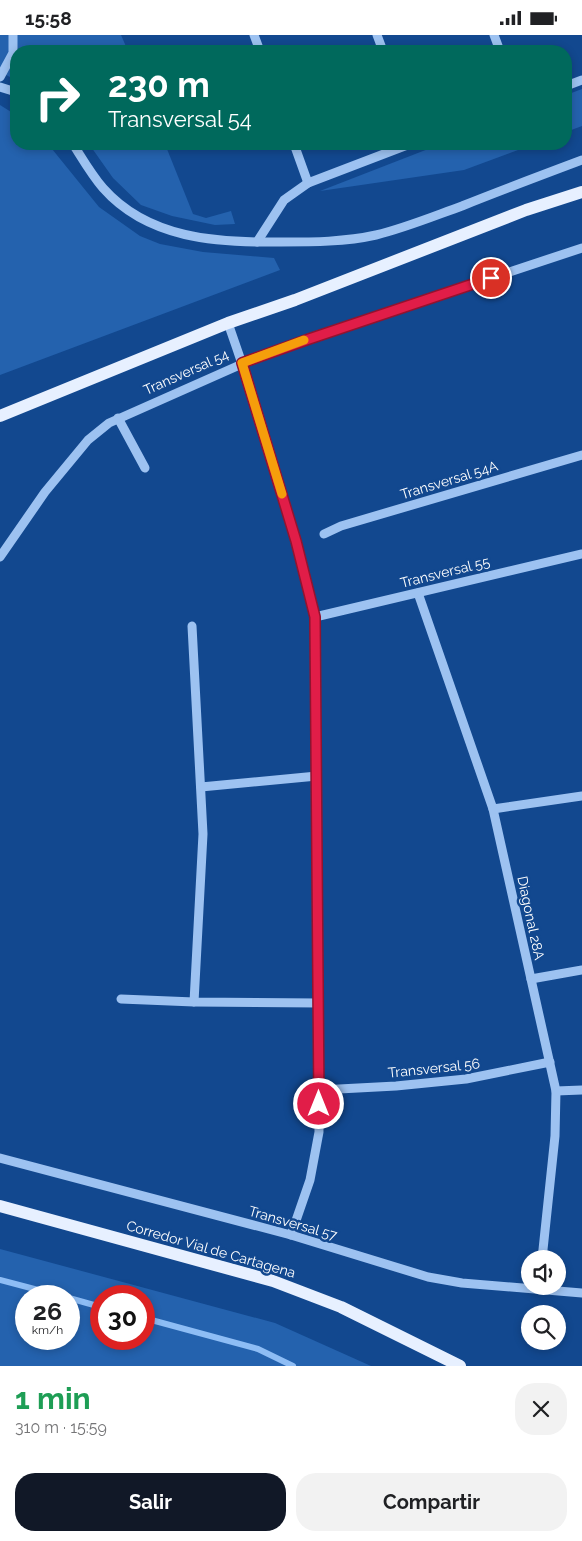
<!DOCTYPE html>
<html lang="es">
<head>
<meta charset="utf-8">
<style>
  body { margin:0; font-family:Raleway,sans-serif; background:#f2f2f2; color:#202124; height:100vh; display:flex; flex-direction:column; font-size:19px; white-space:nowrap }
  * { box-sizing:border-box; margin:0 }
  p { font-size:16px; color:#757577 }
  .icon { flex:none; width:28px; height:28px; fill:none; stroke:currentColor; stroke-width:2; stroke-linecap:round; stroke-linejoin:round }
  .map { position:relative; height:1331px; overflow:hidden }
  .panel { display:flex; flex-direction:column; background:#fff; flex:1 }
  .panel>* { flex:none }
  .top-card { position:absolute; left:10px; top:10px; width:562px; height:105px; border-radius:20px; box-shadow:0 2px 8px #0003; background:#00695c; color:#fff; overflow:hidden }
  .buttons { position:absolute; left:521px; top:1215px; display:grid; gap:10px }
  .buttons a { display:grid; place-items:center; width:45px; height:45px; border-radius:50%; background:#fff; box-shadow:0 2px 8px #0003; font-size:25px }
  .speed { position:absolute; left:15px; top:1250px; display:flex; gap:10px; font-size:25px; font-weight:700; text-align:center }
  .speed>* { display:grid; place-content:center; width:65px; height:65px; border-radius:50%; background:#fff; box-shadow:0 2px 8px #0003; line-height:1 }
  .speed small { font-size:12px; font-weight:400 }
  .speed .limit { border:8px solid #d22; background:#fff; color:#111 }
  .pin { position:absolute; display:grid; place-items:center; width:42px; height:42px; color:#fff; margin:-21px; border:2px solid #fff; border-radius:50%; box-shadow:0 1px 5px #0007 }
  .me { position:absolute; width:55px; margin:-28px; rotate:0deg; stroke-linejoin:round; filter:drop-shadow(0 0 4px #0008) }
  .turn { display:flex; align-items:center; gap:18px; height:105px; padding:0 15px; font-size:22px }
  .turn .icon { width:65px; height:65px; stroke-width:2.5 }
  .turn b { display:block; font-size:35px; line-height:42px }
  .round { display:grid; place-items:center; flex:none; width:52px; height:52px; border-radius:20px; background:#f2f2f2 }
  .summary { display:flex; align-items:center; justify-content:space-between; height:85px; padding:0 15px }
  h1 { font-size:30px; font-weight:700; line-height:38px; color:#1e9e55 }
  .action { display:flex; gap:10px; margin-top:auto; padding:10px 15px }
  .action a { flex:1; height:58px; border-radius:20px; background:#111827; color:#fff; font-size:20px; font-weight:700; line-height:58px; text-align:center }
  .action a+a { background:#f2f2f2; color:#202124 }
  .status { display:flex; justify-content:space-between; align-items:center; height:35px; padding:0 25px; background:#fff; direction:ltr }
  .status svg { height:14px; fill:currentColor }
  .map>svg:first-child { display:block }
</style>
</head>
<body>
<div class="status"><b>15:58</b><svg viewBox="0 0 49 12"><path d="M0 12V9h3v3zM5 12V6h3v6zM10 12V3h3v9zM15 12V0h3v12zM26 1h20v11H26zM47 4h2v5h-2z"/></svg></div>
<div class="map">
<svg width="582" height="1331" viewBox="0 0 582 1331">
  <rect width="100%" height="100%" fill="#12488f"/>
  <g fill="#2462ae" fill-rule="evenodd">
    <polygon points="0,0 121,0 128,16 16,16 16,45 0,37"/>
    <polygon points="582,54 582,91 566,97 566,60"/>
    <polygon points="0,70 16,80 16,109 48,109 99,172 140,201 160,209 203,217 274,223 280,235 0,340"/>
    <polygon points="89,109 165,109 193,179 206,183 231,176 235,189 215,190 172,181 141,170 113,143"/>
    <polygon points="441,109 534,109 464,135 320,156"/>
    <path d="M0 1214 275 1288 371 1331H0ZM26 1261H69V1304H26ZM144 1261V1304H101V1261Z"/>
  </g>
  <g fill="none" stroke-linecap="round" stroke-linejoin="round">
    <g stroke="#8ebdf5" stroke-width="6">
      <polyline points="0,1245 61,1261"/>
      <polyline points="69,1263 101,1272"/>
      <polyline points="144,1283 258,1314 293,1331"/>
    </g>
    <g stroke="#9dc2f1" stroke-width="9">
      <polyline points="254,0 260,16"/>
      <polyline points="377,0 383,16"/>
      <polyline points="494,0 500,16"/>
      <polyline points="0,42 13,18 13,0"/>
      <polyline points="566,51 582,45"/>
      <polyline points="0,52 16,57"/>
      <path d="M73 109C82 123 91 139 103 153 148 204 217 208 281 207 313 207 345 207 376 200 405 193 434 181 462 171 502 155 542 140 582 125"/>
      <polyline points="294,109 308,148"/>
      <polyline points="257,207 284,165 308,148 410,109"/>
      <path d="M228 288C262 384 290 483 315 582L319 1097 310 1145 291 1200"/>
      <polyline points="118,383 145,433"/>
      <polyline points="324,499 341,491 582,420"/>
      <polyline points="0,522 45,457 88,405 109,388 242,329 309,303 582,213"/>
      <polyline points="418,558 493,774 556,1056 555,1101 542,1224"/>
      <polyline points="315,582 582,519"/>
      <polyline points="192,591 203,799 194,967"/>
      <polyline points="201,752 317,741"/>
      <polyline points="493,774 582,761"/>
      <polyline points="531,944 582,935"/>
      <polyline points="121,964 194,967 319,968"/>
      <polyline points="320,1055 396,1051 466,1044 550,1027"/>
      <polyline points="556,1056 582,1055"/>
      <polyline points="0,1123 291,1200 428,1242 462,1248 582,1258"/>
    </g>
    <g stroke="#e7f0ff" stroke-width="12">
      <polyline points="0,381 228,288 295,265 526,175 582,157"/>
      <polyline points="0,1171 273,1246 341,1272 460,1331"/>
    </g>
  </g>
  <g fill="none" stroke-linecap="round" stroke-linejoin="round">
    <defs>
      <polyline id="route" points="319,1069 315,582 296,506 242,328 309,304 491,243"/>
    </defs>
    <use href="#route" stroke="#92132f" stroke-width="12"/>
    <use href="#route" stroke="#e11d48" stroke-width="9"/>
    <polyline stroke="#f59e0b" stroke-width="9" points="282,459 242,328 304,305"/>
  </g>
  <g text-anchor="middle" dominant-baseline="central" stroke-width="5" stroke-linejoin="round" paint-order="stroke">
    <g font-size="14" fill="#fff" stroke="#12488f">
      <text transform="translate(186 337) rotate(-24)">Transversal 54</text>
      <text transform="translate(449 445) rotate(-17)">Transversal 54A</text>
      <text transform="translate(445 537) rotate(-14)">Transversal 55</text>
      <text transform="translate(531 883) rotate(78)">Diagonal 28A</text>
      <text transform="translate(434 1033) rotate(-6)">Transversal 56</text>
      <text transform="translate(293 1188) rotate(16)">Transversal 57</text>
      <text transform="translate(211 1214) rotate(16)">Corredor Vial de Cartagena</text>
    </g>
  </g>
</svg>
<div class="buttons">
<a><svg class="icon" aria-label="sound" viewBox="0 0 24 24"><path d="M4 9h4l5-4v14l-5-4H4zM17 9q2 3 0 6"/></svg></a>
<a><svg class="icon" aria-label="search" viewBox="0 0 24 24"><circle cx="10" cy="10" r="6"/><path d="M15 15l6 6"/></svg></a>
</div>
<div class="speed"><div>26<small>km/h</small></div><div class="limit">30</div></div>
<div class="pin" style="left:491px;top:243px;background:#d93025"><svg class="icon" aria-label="arrive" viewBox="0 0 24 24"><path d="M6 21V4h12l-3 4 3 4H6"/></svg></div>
<svg class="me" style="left:319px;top:1069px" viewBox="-20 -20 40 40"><circle r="17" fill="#e11d48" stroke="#fff" stroke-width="3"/><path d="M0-11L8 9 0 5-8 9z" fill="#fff"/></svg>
<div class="top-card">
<div class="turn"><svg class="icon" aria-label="right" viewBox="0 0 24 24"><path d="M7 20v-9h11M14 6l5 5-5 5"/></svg><div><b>230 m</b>Transversal 54</div></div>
</div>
</div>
<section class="panel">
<div class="summary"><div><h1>1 min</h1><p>310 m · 15:59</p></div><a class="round"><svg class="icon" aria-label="close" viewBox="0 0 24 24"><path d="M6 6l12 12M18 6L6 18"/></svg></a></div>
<div class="action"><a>Salir</a><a>Compartir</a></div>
</section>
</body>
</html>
